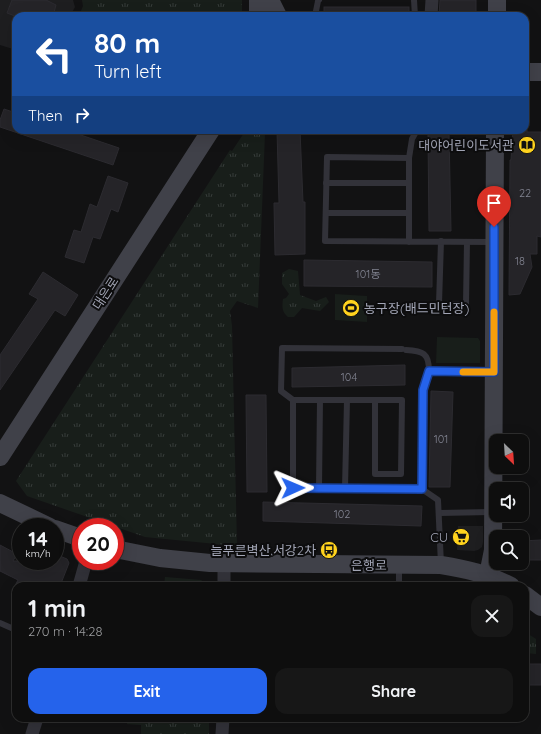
<!DOCTYPE html>
<html lang="en">
<head>
<meta charset="utf-8">
<style>
  body { margin:0; font-family:Quicksand,"Noto Sans KR",sans-serif; background:#171717; color:#f1f3f6; height:100vh; display:flex; flex-direction:column; font-size:15px; white-space:nowrap }
  * { box-sizing:border-box; margin:0 }
  p { font-size:13px; color:#9b9c9e }
  .icon { flex:none; width:22px; height:22px; fill:none; stroke:currentColor; stroke-width:2; stroke-linecap:round; stroke-linejoin:round }
  .map { position:relative; flex:1; overflow:hidden }
  .details { position:absolute; left:12px; top:582px; width:517px; height:140px; display:flex; flex-direction:column; background:#0e0e0e; border-radius:12px; box-shadow:0 4px 16px #0002,0 0 0 1px #2e2e2e }
  .details>* { flex:none }
  .top-card { position:absolute; left:12px; top:12px; width:517px; height:122px; border-radius:12px; box-shadow:0 4px 16px #0002,0 0 0 1px #2e2e2e; background:#1a4fa0; color:#fff; overflow:hidden }
  .needle { width:26px; rotate:155deg }
  .fabs { position:absolute; left:489px; top:434px; display:grid; gap:8px }
  .fabs a { display:grid; place-items:center; width:40px; height:40px; border-radius:8px; background:#0e0e0e; box-shadow:0 4px 16px #0002,0 0 0 1px #2e2e2e; font-size:20px }
  .speed { position:absolute; left:12px; top:518px; display:flex; gap:8px; font-size:20px; font-weight:700; text-align:center }
  .speed>* { display:grid; place-content:center; width:52px; height:52px; border-radius:50%; background:#0e0e0e; box-shadow:0 4px 16px #0002,0 0 0 1px #2e2e2e; line-height:1 }
  .speed small { font-size:10px; font-weight:400 }
  .speed .limit { border:6px solid #d22; background:#fff; color:#111 }
  .pin { position:absolute; display:grid; place-items:center; width:34px; height:34px; color:#fff; margin:-41px -17px; border-radius:50% 50% 50% 0; rotate:-45deg; box-shadow:0 0 4px #0007 }
  .pin .icon { rotate:45deg }
  .me { position:absolute; width:44px; margin:-22px; rotate:89deg; stroke-linejoin:round; filter:drop-shadow(0 0 3px #0008) }
  .turn { display:flex; align-items:center; gap:14px; height:84px; padding:0 16px; font-size:18px }
  .turn .icon { width:52px; height:52px; stroke-width:2.5 }
  .turn b { display:block; font-size:28px; line-height:34px }
  .then { display:flex; align-items:center; height:38px; padding:0 16px; background:#0003; gap:8px; font-size:15px }
  .round { display:grid; place-items:center; flex:none; width:42px; height:42px; border-radius:12px; background:#171717 }
  .summary { display:flex; align-items:center; justify-content:space-between; height:68px; padding:0 16px }
  h1 { font-size:24px; font-weight:700; line-height:30px }
  .primary-button { display:flex; gap:8px; margin-top:auto; padding:8px 16px }
  .primary-button a { flex:1; height:46px; border-radius:12px; background:#2563eb; color:#fff; font-size:16px; font-weight:700; line-height:46px; text-align:center }
  .primary-button a+a { background:#171717; color:#f1f3f6 }
  .map>svg:first-child { display:block }
</style>
</head>
<body>
<div class="map">
<svg width="541" height="734" viewBox="0 0 541 734">
  <defs>
    <pattern id="park-tufts" width="24" height="20" patternUnits="userSpaceOnUse"><rect width="24" height="20" fill="#181e1a"/><path d="M3 7l-1-3M5 7V3M7 7l1-3M15 17l-1-3M17 17v-4M19 17l1-3" fill="none" stroke="#363c39"/></pattern>
  </defs>
  <rect width="100%" height="100%" fill="#121213"/>
  <g fill="#1e1e20">
    <polygon points="0,0 73,0 75,7 70,16 16,16 16,50 0,45"/>
    <polygon points="458,526 483,526 483,542 482,547 478,550 474,551 457,550"/>
  </g>
  <g fill="#181e1a">
    <polygon points="335,294 367,296 367,322 335,320"/>
    <polygon points="437,337 478,338 480,341 480,363 436,363"/>
  </g>
  <g fill="url(#park-tufts)">
    <polygon points="82,0 242,0 242,16 79,16 83,6"/>
    <polygon points="246,130 261,130 265,133 258,308 237,301 230,311 232,326 237,546 145,537 27,496 16,481 230,150 232,151"/>
    <path d="M289 269 298 271 300 295 316 301 326 297 329 302 320 311 302 308 294 317H288C282 312 282 307 283 299L286 298 289 294 282 284V273Z"/>
    <polygon points="165,577 201,580 209,586 164,586"/>
    <polygon points="525,632 536,639 536,654 525,653"/>
    <polygon points="128,718 209,718 209,734 141,734 141,725 127,724"/>
  </g>
  <g fill="#252428" stroke="#2c2b30">
    <polygon points="12,0 46,0 56,5 53,16 15,16 7,13"/>
    <polygon points="440,0 476,0 476,16 439,16"/>
    <rect x="324" y="7" width="85" height="9"/>
    <polygon points="4,109 16,113 16,130 66,130 119,148 113,165 0,127 0,120"/>
    <polygon points="277,130 300,130 303,202 305,202 305,254 275,255 274,203 279,203"/>
    <polygon points="513,130 527,130 527,132 541,132 541,237 537,236 537,254 530,254 532,267 520,294 509,295 510,160 511,160"/>
    <polygon points="449,133 451,231 429,231 428,134"/>
    <polygon points="108,176 128,183 118,212 111,209 100,239 93,237 84,263 65,257 74,230 81,232 90,204 97,207"/>
    <polygon points="304,260 432,262 432,287 304,286"/>
    <polygon points="43,272 78,295 65,316 55,310 0,390 0,355 38,299 29,294"/>
    <polygon points="405,365 405,385 292,387 292,368"/>
    <polygon points="431,391 453,392 450,487 429,487"/>
    <polygon points="246,395 266,395 267,492 247,492"/>
    <polygon points="263,502 422,506 421,526 263,521"/>
    <polygon points="541,540 541,560 522,560 522,541"/>
    <polygon points="0,545 17,554 13,561 55,561 55,554 67,559 69,563 60,586 15,586 18,580 0,571"/>
    <rect x="525" y="664" width="16" height="21"/>
  </g>
  <g fill="none" stroke-linecap="round" stroke-linejoin="round">
    <g stroke="#323239" stroke-width="6">
      <polyline points="414,0 415,16"/>
      <polyline points="315,16 318,1 319,0"/>
      <polyline points="409,158 412,139 417,130"/>
      <polyline points="326,183 409,183"/>
      <polyline points="326,213 409,213"/>
      <polyline points="441,241 439,304 466,304 467,242"/>
      <polyline points="409,242 409,158 327,157 325,241 492,242"/>
      <path d="M406 350C423 351 429 353 429 371"/>
      <polyline points="293,400 281,391 282,348 402,349"/>
      <polyline points="347,400 402,400 401,474 375,474 375,400"/>
      <polyline points="319,488 320,400"/>
      <polyline points="345,488 347,400 293,400 293,488 422,489"/>
      <polyline points="439,513 491,512"/>
      <polyline points="441,564 438,500 422,489 423,390 429,371 492,372"/>
      <polyline points="399,586 399,566"/>
      <polyline points="0,623 16,630"/>
    </g>
    <g stroke="#323239" stroke-width="13">
      <polyline points="431,16 432,0"/>
      <polyline points="79,586 86,561"/>
      <polyline points="224,586 224,564"/>
      <polyline points="32,734 37,718"/>
      <polyline points="222,734 223,718"/>
    </g>
    <g stroke="#404149" stroke-width="18">
      <polyline points="270,0 278,16"/>
      <polyline points="258,16 258,0"/>
      <polyline points="497,16 497,0"/>
      <polyline points="525,72 541,72"/>
      <polyline points="0,457 211,130"/>
      <polyline points="0,503 50,527"/>
      <polyline points="55,529 81,538"/>
      <path d="M115 549 160 558 210 563 441 565C466 569 488 574 511 586"/>
      <polyline points="488,575 493,550 495,130"/>
      <polyline points="525,595 541,607"/>
    </g>
  </g>
  <g fill="none" stroke-linecap="round" stroke-linejoin="round">
    <defs>
      <polyline id="route" points="293,488 422,489 423,390 429,371 494,372 494,227"/>
    </defs>
    <use href="#route" stroke="#184099" stroke-width="10"/>
    <use href="#route" stroke="#2563eb" stroke-width="7"/>
    <polyline stroke="#f59e0b" stroke-width="7" points="463,372 494,372 494,312"/>
  </g>
  <defs>
    <symbol id="library-disc" viewBox="-11 -11 22 22"><circle r="9.5" fill="#ffd31e" stroke="#0d0d0e"/><path d="M-6-4Q-3-5.5-.7-3.5V5Q-3 3-6 4ZM6-4Q3-5.5 .7-3.5V5Q3 3 6 4Z" fill="#111"/></symbol>
    <symbol id="stadium-disc" viewBox="-11 -11 22 22"><circle r="9.5" fill="#ffd31e" stroke="#0d0d0e"/><path d="M0-5a6.5 5 0 1 0 0 10a6.5 5 0 1 0 0-10ZM-3.5-1.8h7v3.6h-7Z" fill="#111"/></symbol>
    <symbol id="supermarket-disc" viewBox="-11 -11 22 22"><circle r="9.5" fill="#ffd31e" stroke="#0d0d0e"/><path d="M-6-5.5h2.5l.6 2H6L4.5 2H-2.5L-4.4-4H-6ZM-1.5 3.2a1.3 1.3 0 1 0 .1 0ZM3 3.2a1.3 1.3 0 1 0 .1 0Z" fill="#111"/></symbol>
    <symbol id="bus-disc" viewBox="-11 -11 22 22"><circle r="9.5" fill="#ffd31e" stroke="#0d0d0e"/><path d="M-5-6H5V4H4V6H2V4H-2V6H-4V4H-5ZM-3.5-4V0h7V-4ZM-3.5 1.2v1.5H-2V1.2ZM2 1.2v1.5H3.5V1.2Z" fill="#111"/></symbol>
  </defs>
  <g fill-rule="evenodd">
    <use href="#library-disc" x="517" y="135" width="20" height="20"/>
    <use href="#stadium-disc" x="341" y="298" width="20" height="20"/>
    <use href="#supermarket-disc" x="451" y="527" width="20" height="20"/>
    <use href="#bus-disc" x="319" y="540" width="20" height="20"/>
  </g>
  <g text-anchor="middle" dominant-baseline="central" stroke-width="4" stroke-linejoin="round" paint-order="stroke">
    <g font-size="11" fill="#828491">
      <text x="525" y="193">22</text>
      <text x="520" y="261">18</text>
      <text x="368" y="274">101동</text>
      <text x="349" y="377">104</text>
      <text x="441" y="439">101</text>
      <text x="342" y="514">102</text>
    </g>
    <g font-size="13" fill="#a2a5b5" stroke="#0d0d0e" text-anchor="end">
      <text x="514" y="145">대야어린이도서관</text>
      <text x="364" y="308" text-anchor="start">농구장(배드민턴장)</text>
      <text x="448" y="537">CU</text>
      <text x="316" y="550">늘푸른벽산.서강2차</text>
    </g>
    <g font-size="13" fill="#a2a5b5" stroke="#0d0d0e">
      <text transform="translate(105 293) rotate(-57)">대은로</text>
      <text x="369" y="565">은행로</text>
    </g>
  </g>
</svg>
<div class="fabs">
<a><svg class="needle" viewBox="-14 -14 28 28"><path d="M0-13l5 13h-10z" fill="#e53935"/><path d="M0 13l5-13h-10z" fill="#9b9c9e"/></svg></a>
<a><svg class="icon" aria-label="sound" viewBox="0 0 24 24"><path d="M4 9h4l5-4v14l-5-4H4zM17 9q2 3 0 6"/></svg></a>
<a><svg class="icon" aria-label="search" viewBox="0 0 24 24"><circle cx="10" cy="10" r="6"/><path d="M15 15l6 6"/></svg></a>
</div>
<div class="speed"><div>14<small>km/h</small></div><div class="limit">20</div></div>
<div class="pin" style="left:494px;top:227px;background:#d93025"><svg class="icon" aria-label="arrive" viewBox="0 0 24 24"><path d="M6 21V4h12l-3 4 3 4H6"/></svg></div>
<svg class="me" style="left:293px;top:488px" viewBox="-20 -20 40 40"><path d="M0-17L14 15 0 8-14 15z" fill="#2563eb" stroke="#fff" stroke-width="4"/></svg>
<div class="top-card">
<div class="turn"><svg class="icon" aria-label="left" viewBox="0 0 24 24"><path d="M17 20v-9H6M10 6l-5 5 5 5"/></svg><div><b>80 m</b>Turn left</div></div>
<div class="then">Then<svg class="icon" aria-label="right" viewBox="0 0 24 24"><path d="M7 20v-9h11M14 6l5 5-5 5"/></svg></div>
</div>
<section class="details">
<div class="summary"><div><h1>1 min</h1><p>270 m · 14:28</p></div><a class="round"><svg class="icon" aria-label="close" viewBox="0 0 24 24"><path d="M6 6l12 12M18 6L6 18"/></svg></a></div>
<div class="primary-button"><a>Exit</a><a>Share</a></div>
</section>
</div>
</body>
</html>
